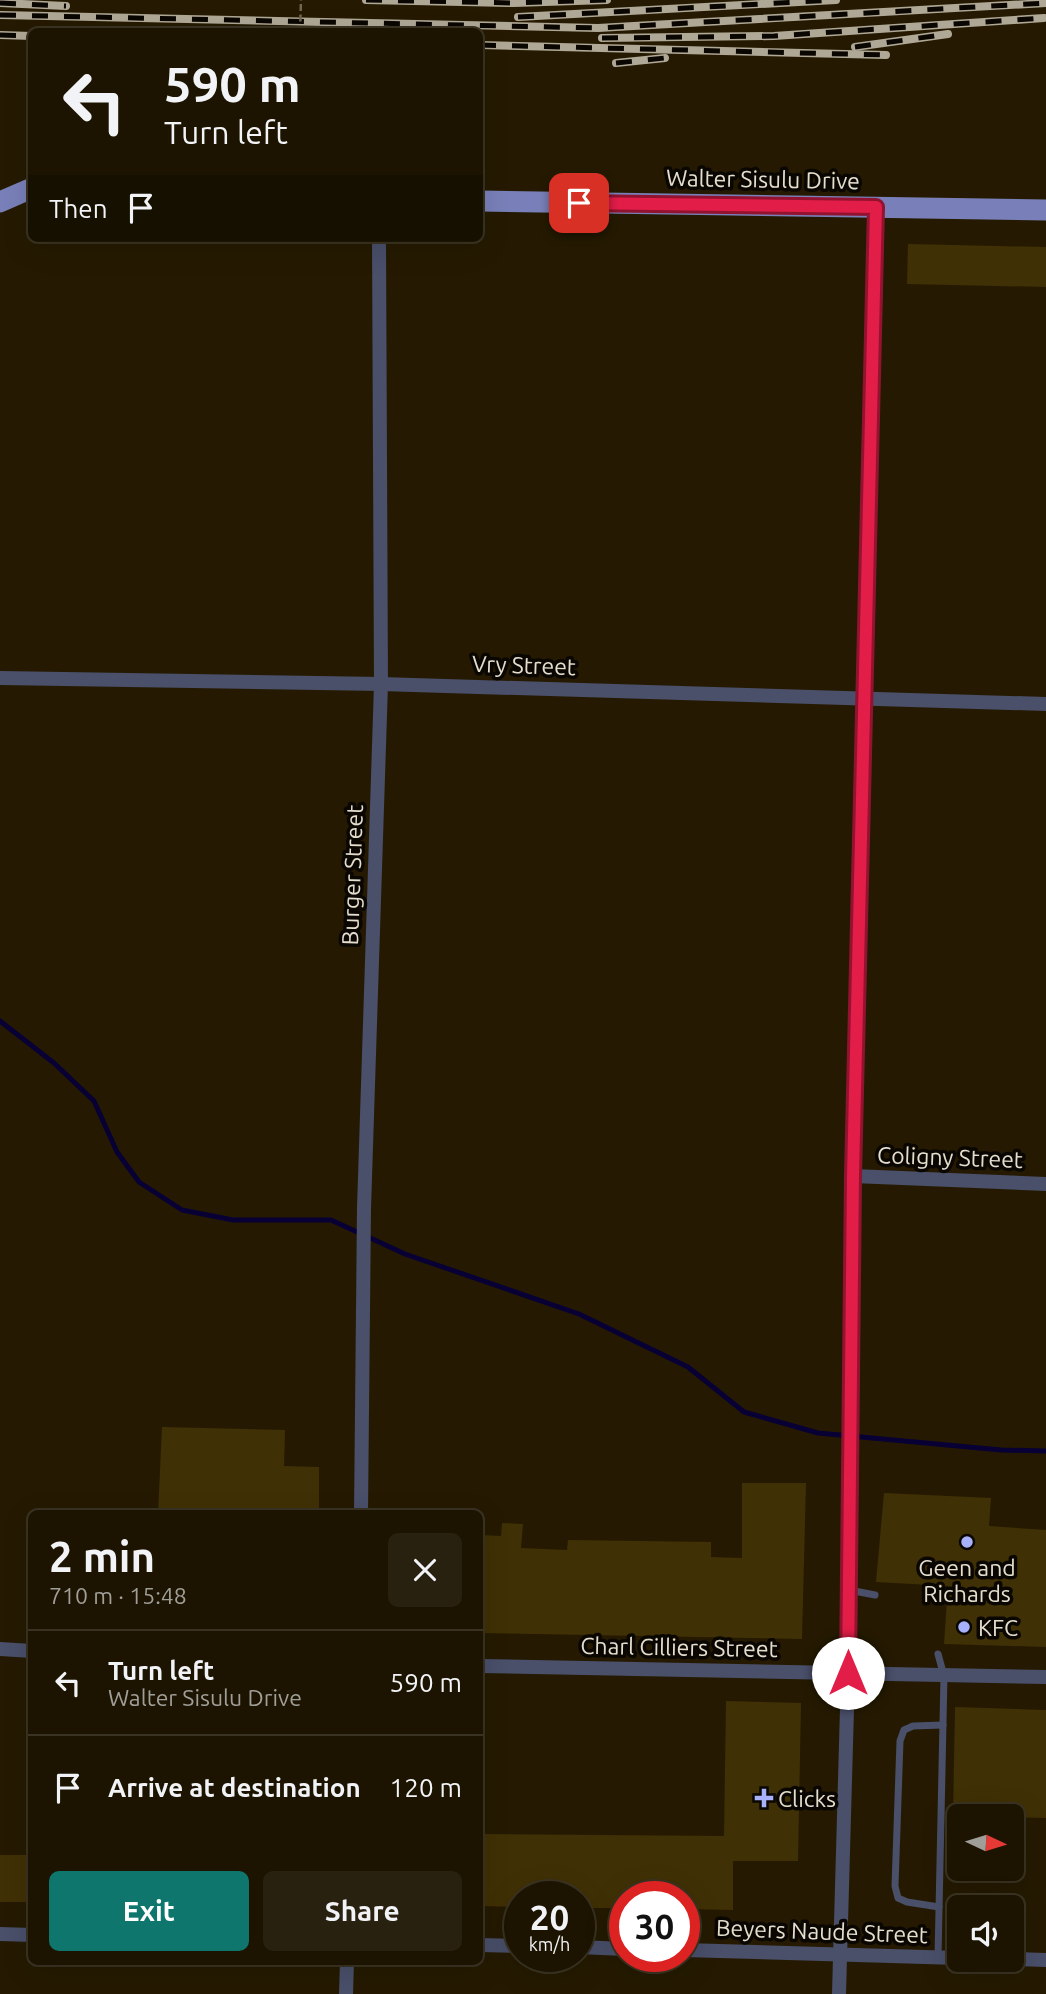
<!DOCTYPE html>
<html lang="en">
<head>
<meta charset="utf-8">
<style>
  body { margin:0; font-family:Ubuntu,sans-serif; background:#292110; color:#f1f3f6; height:100vh; display:flex; flex-direction:column; font-size:26px; white-space:nowrap }
  * { box-sizing:border-box; margin:0 }
  p { font-size:23px; color:#a09e99 }
  .icon { flex:none; width:38px; height:38px; fill:none; stroke:currentColor; stroke-width:2; stroke-linecap:round; stroke-linejoin:round }
  .map { position:relative; flex:1; overflow:hidden }
  .sheet { position:absolute; left:28px; top:1510px; width:455px; height:455px; display:flex; flex-direction:column; background:#1c1401; border-radius:10px; box-shadow:0 7px 28px #0002,0 0 0 2px #3a3323 }
  .sheet>* { flex:none }
  .top-card { position:absolute; left:28px; top:28px; width:455px; height:214px; border-radius:10px; box-shadow:0 7px 28px #0002,0 0 0 2px #3a3323; background:#1c1401; color:#f1f3f6; overflow:hidden }
  .needle { width:46px; rotate:94deg }
  .buttons { position:absolute; left:947px; top:1804px; display:grid; gap:14px }
  .buttons a { display:grid; place-items:center; width:77px; height:77px; border-radius:10px; background:#1c1401; box-shadow:0 7px 28px #0002,0 0 0 2px #3a3323; font-size:35px }
  .speed { position:absolute; left:504px; top:1881px; display:flex; gap:14px; font-size:35px; font-weight:700; text-align:center }
  .speed>* { display:grid; place-content:center; width:91px; height:91px; border-radius:50%; background:#1c1401; box-shadow:0 7px 28px #0002,0 0 0 2px #3a3323; line-height:1 }
  .speed small { font-size:18px; font-weight:400 }
  .speed .limit { border:10px solid #d22; background:#fff; color:#111 }
  .pin { position:absolute; display:grid; place-items:center; width:60px; height:60px; color:#fff; margin:-30px; border-radius:14px; box-shadow:0 4px 10px #0006 }
  .me { position:absolute; width:77px; margin:-38px; rotate:0deg; stroke-linejoin:round; filter:drop-shadow(0 0 5px #0008) }
  .turn { display:flex; align-items:center; gap:24px; height:147px; padding:0 21px; font-size:32px }
  .turn .icon { width:91px; height:91px; stroke-width:2.5 }
  .turn b { display:block; font-size:49px; line-height:60px }
  .then { display:flex; align-items:center; height:66px; padding:0 21px; background:#0003; gap:14px; font-size:26px }
  .round { display:grid; place-items:center; flex:none; width:74px; height:74px; border-radius:10px; background:#292110 }
  .overview { display:flex; align-items:center; justify-content:space-between; height:119px; padding:0 21px }
  h1 { font-size:42px; font-weight:600; line-height:52px }
  .action { display:flex; gap:14px; margin-top:auto; padding:14px 21px }
  .action a { flex:1; height:80px; border-radius:10px; background:#0f766e; color:#fff; font-size:28px; font-weight:600; line-height:80px; text-align:center }
  .action a+a { background:#292110; color:#f1f3f6 }
  ul { padding:0; list-style:none }
  li { display:flex; align-items:center; gap:21px; height:105px; padding:0 21px; border-top:2px solid #3a3323 }
  li div { flex:1 }
  li b { display:block; font-size:26px }
  li em { font-style:normal }
  .map>svg:first-child { display:block }
</style>
</head>
<body>
<div class="map">
<svg width="1046" height="1994" viewBox="0 0 1046 1994">
  <rect width="100%" height="100%" fill="#251a01"/>
  <g fill="none" stroke-linecap="round" stroke-linejoin="round">
    <polyline stroke="#080034" stroke-width="5" points="0,1021 54,1063 94,1101 117,1152 139,1182 182,1210 233,1220 331,1220 405,1254 579,1314 688,1367 744,1412 818,1433 1001,1450 1046,1451"/>
  </g>
  <g fill="#403005">
    <polygon points="908,244 1046,247 1046,287 907,284"/>
    <polygon points="162,1427 285,1430 284,1466 319,1467 319,1514 158,1514"/>
    <polygon points="742,1483 806,1483 802,1639 480,1633 480,1535 501,1536 502,1523 523,1524 521,1548 567,1550 568,1540 711,1542 711,1557 742,1558"/>
    <polygon points="884,1493 991,1498 989,1526 1046,1530 1046,1647 944,1644 948,1586 876,1582"/>
    <polygon points="726,1701 801,1703 798,1861 733,1861 733,1910 684,1909 684,1897 625,1897 625,1908 579,1908 579,1897 520,1897 520,1907 480,1906 480,1834 724,1836"/>
    <polygon points="955,1707 1046,1710 1046,1818 953,1816"/>
    <rect x="0" y="1855" width="32" height="47"/>
  </g>
  <g fill="none" stroke-linecap="round" stroke-linejoin="round">
    <g stroke="#4a4f6a" stroke-width="7">
      <polyline points="849,1590 875,1595"/>
      <polyline points="938,1654 944,1676 938,1957"/>
      <polyline points="939,1907 907,1902 898,1898 895,1886 900,1741 904,1730 913,1726 943,1725"/>
    </g>
    <g stroke="#4a4f6a" stroke-width="14">
      <polyline points="0,678 381,684 1046,704"/>
      <polyline points="853,1176 1046,1184"/>
      <polyline points="361,1514 364,1208 381,684 379,238"/>
      <polyline points="0,1649 32,1651"/>
      <polyline points="480,1666 1046,1677"/>
      <polyline points="0,1934 32,1935"/>
      <polyline points="480,1945 520,1946"/>
      <polyline points="579,1947 625,1949"/>
      <polyline points="684,1950 959,1958"/>
      <polyline points="1012,1959 1046,1960"/>
      <polyline points="346,1994 347,1962"/>
      <polyline points="839,1994 848,1673 853,1176 876,207"/>
    </g>
    <g stroke="#7980b9" stroke-width="21">
      <polyline points="480,201 1046,210"/>
      <polyline points="0,202 32,188"/>
    </g>
    <defs>
      <g id="rail">
        <polyline points="366,0 514,3 607,0"/>
        <polyline points="0,3 66,6"/>
        <polyline points="0,15 598,28 1046,3"/>
        <polyline points="518,17 836,0"/>
        <polyline points="0,35 32,36"/>
        <polyline points="602,38 774,36 1044,18"/>
        <polyline points="480,45 886,55"/>
        <polyline points="855,47 948,34"/>
        <polyline points="616,63 665,58"/>
      </g>
    </defs>
    <use href="#rail" stroke="#b0a896" stroke-width="8"/>
    <use href="#rail" stroke="#0a0601" stroke-width="5" stroke-dasharray="16" stroke-linecap="butt"/>
    <polyline stroke="#716752" stroke-width="2.5" stroke-dasharray="7 3.5" stroke-linecap="butt" points="300,32 301,0"/>
  </g>
  <g fill="none" stroke-linecap="round" stroke-linejoin="round">
    <defs>
      <polyline id="route" points="579,203 876,207 853,1176 848,1673"/>
    </defs>
    <use href="#route" stroke="#92132f" stroke-width="18"/>
    <use href="#route" stroke="#e11d48" stroke-width="12"/>
  </g>
  <g fill="#a7b1fc" stroke="#0a0601" stroke-width="2.5">
    <circle cx="967" cy="1542" r="7"/>
    <circle cx="964" cy="1627" r="7"/>
    <path d="M760.5 1787.5h7v7h7v7h-7v7h-7v-7h-7v-7h7z"/>
  </g>
  <g text-anchor="middle" dominant-baseline="central" stroke-width="7" stroke-linejoin="round" paint-order="stroke">
    <g font-size="23" fill="#e5dece" stroke="#0a0601">
      <text transform="translate(763 179) rotate(1)">Walter Sisulu Drive</text>
      <text transform="translate(524 665) rotate(2)">Vry Street</text>
      <text transform="translate(352 875) rotate(-88)">Burger Street</text>
      <text transform="translate(950 1157) rotate(2)">Coligny Street</text>
      <text transform="translate(679 1647) rotate(1)">Charl Cilliers Street</text>
      <text transform="translate(822 1931) rotate(2)">Beyers Naude Street</text>
    </g>
    <g font-size="23" fill="#e5dece" stroke="#0a0601" text-anchor="start">
      <text x="967" y="1567" text-anchor="middle">Geen and<tspan x="967" dy="26">Richards</tspan></text>
      <text x="978" y="1627">KFC</text>
      <text x="778" y="1798">Clicks</text>
    </g>
  </g>
</svg>
<div class="buttons">
<a><svg class="needle" viewBox="-14 -14 28 28"><path d="M0-13l5 13h-10z" fill="#e53935"/><path d="M0 13l5-13h-10z" fill="#a09e99"/></svg></a>
<a><svg class="icon" aria-label="sound" viewBox="0 0 24 24"><path d="M4 9h4l5-4v14l-5-4H4zM17 9q2 3 0 6"/></svg></a>
</div>
<div class="speed"><div>20<small>km/h</small></div><div class="limit">30</div></div>
<div class="pin" style="left:579px;top:203px;background:#d93025"><svg class="icon" aria-label="arrive" viewBox="0 0 24 24"><path d="M6 21V4h12l-3 4 3 4H6"/></svg></div>
<svg class="me" style="left:848px;top:1673px" viewBox="-20 -20 40 40"><circle r="19" fill="#fff"/><path d="M0-13L10 11 0 6-10 11z" fill="#e11d48"/></svg>
<div class="top-card">
<div class="turn"><svg class="icon" aria-label="left" viewBox="0 0 24 24"><path d="M17 20v-9H6M10 6l-5 5 5 5"/></svg><div><b>590 m</b>Turn left</div></div>
<div class="then">Then<svg class="icon" aria-label="arrive" viewBox="0 0 24 24"><path d="M6 21V4h12l-3 4 3 4H6"/></svg></div>
</div>
<section class="sheet">
<div class="overview"><div><h1>2 min</h1><p>710 m · 15:48</p></div><a class="round"><svg class="icon" aria-label="close" viewBox="0 0 24 24"><path d="M6 6l12 12M18 6L6 18"/></svg></a></div>
<ul>
<li><svg class="icon" aria-label="left" viewBox="0 0 24 24"><path d="M17 20v-9H6M10 6l-5 5 5 5"/></svg><div><b>Turn left</b><p>Walter Sisulu Drive</p></div><em>590 m</em></li>
<li><svg class="icon" aria-label="arrive" viewBox="0 0 24 24"><path d="M6 21V4h12l-3 4 3 4H6"/></svg><div><b>Arrive at destination</b></div><em>120 m</em></li>
</ul>
<div class="action"><a>Exit</a><a>Share</a></div>
</section>
</div>
</body>
</html>
